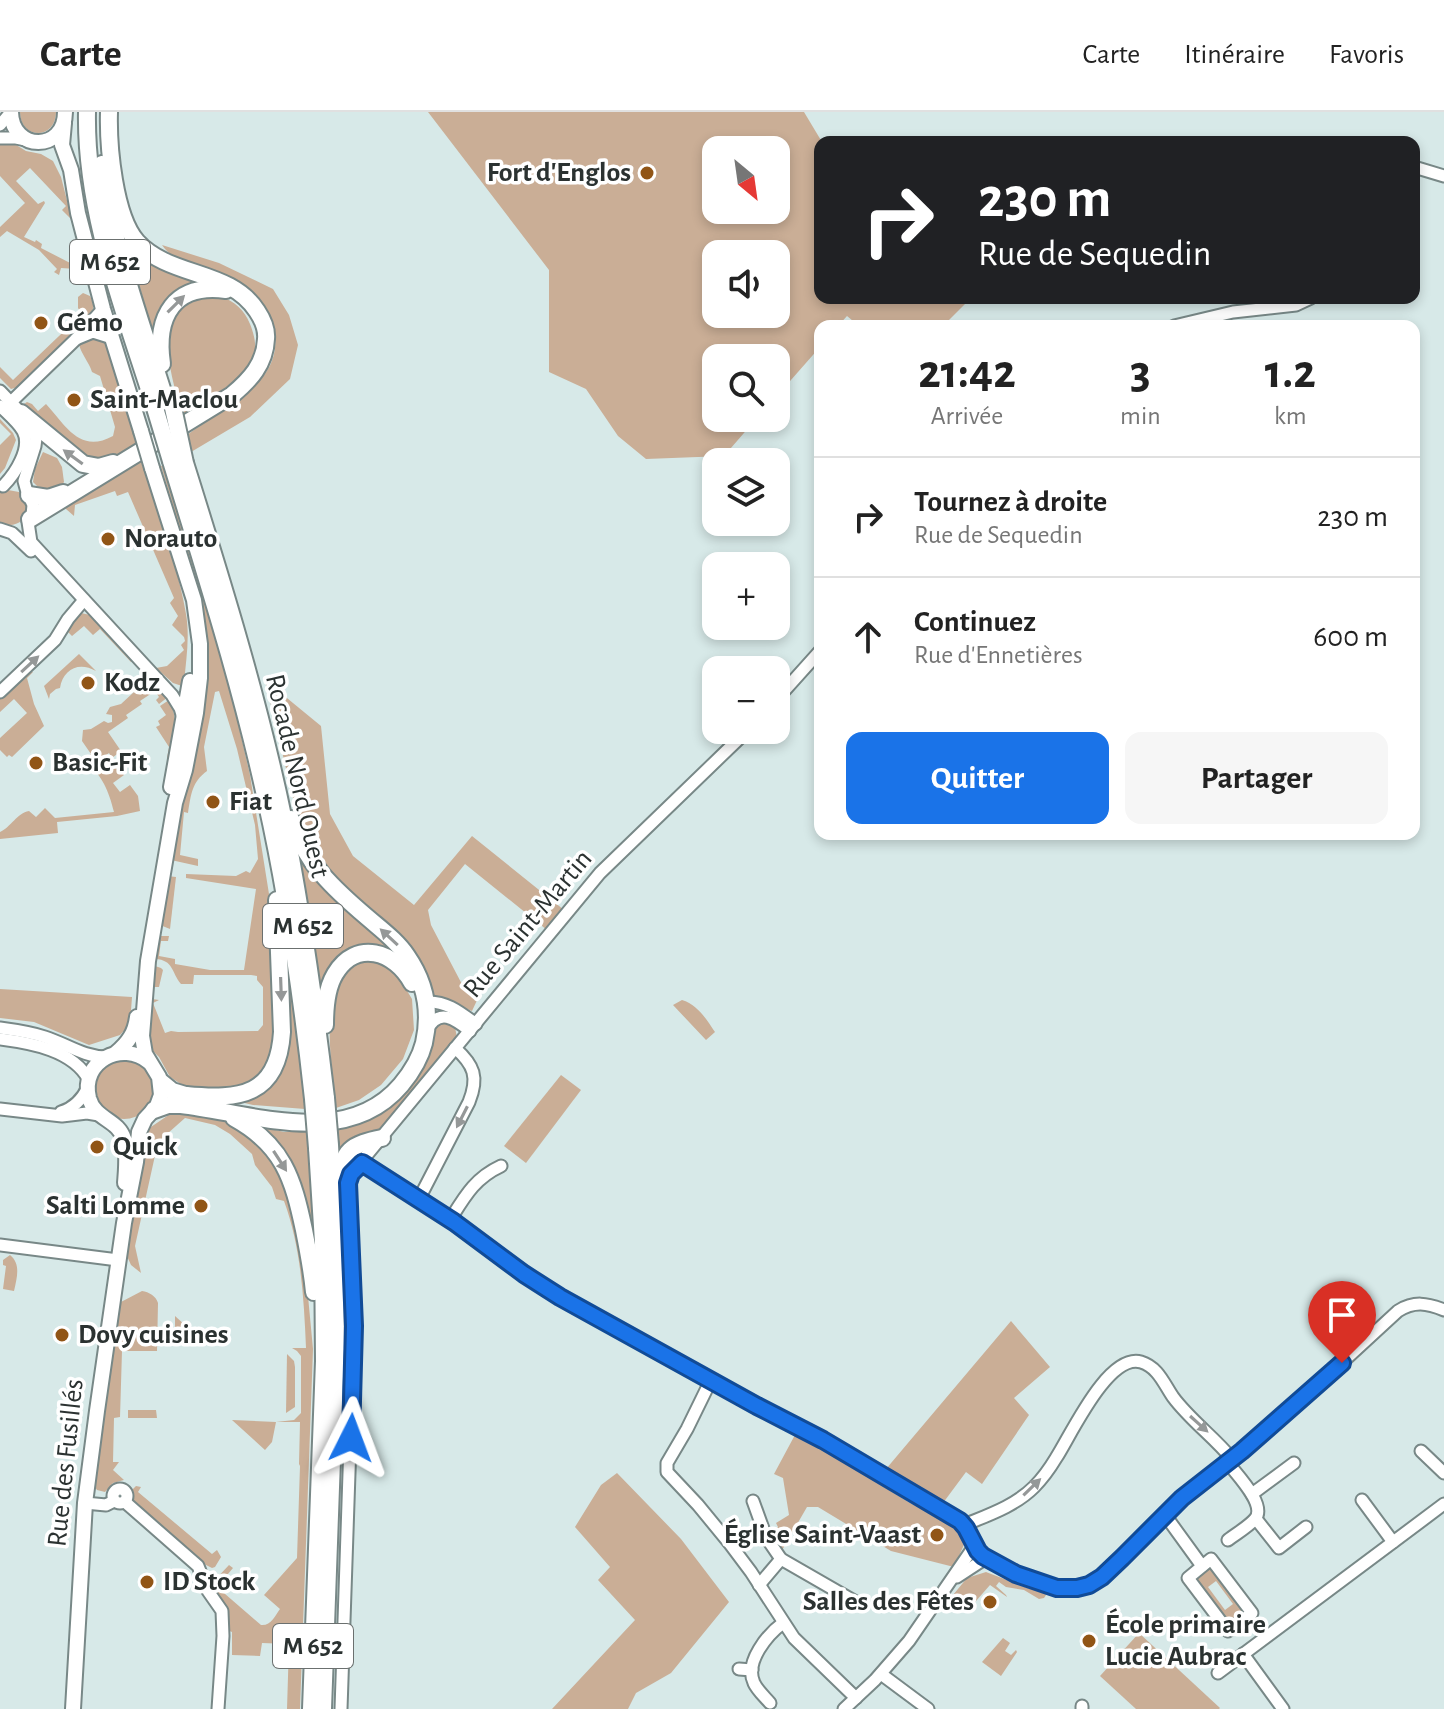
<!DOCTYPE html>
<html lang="fr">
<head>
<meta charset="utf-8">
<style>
  body { margin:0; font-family:"Alegreya Sans",sans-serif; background:#f6f6f6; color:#222; height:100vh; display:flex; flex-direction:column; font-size:30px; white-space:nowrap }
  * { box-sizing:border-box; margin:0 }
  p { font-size:26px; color:#767676 }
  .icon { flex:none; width:44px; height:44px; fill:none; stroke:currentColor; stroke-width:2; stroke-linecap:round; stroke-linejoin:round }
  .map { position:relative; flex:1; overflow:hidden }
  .side { position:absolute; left:814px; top:208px; width:606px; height:520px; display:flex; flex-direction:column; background:#fff; border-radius:16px; box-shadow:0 4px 12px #0003 }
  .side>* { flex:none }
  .top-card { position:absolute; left:814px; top:24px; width:606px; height:168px; border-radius:16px; box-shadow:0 4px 12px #0003; background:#202124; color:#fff; overflow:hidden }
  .needle { width:52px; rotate:151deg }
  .buttons { position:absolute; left:702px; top:24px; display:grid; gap:16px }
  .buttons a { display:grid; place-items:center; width:88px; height:88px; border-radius:16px; background:#fff; box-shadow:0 4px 12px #0003; font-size:40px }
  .pin { position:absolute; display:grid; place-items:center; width:68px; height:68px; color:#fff; margin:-82px -34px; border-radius:50% 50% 50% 0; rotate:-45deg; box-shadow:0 0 8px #0007 }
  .pin .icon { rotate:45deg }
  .me { position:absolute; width:88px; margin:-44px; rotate:3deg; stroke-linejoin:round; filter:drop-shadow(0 0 6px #0008) }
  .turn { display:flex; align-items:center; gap:28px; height:168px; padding:0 32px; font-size:36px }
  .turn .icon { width:104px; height:104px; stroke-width:2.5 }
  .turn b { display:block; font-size:56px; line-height:68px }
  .eta { display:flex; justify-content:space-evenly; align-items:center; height:136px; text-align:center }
  .eta b { font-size:48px; font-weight:700; line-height:56px }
  .primary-button { display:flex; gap:16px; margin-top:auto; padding:16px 32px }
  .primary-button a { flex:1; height:92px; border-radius:16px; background:#1a73e8; color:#fff; font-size:32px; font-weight:700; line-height:92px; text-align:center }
  .primary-button a+a { background:#f6f6f6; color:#222 }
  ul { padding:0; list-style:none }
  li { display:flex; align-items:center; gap:24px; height:120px; padding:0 32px; border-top:2px solid #e0e0e0 }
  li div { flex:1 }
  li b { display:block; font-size:30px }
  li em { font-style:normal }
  header { display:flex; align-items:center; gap:48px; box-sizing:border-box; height:112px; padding:0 40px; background:#fff; border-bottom:2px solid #e0e0e0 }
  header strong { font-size:38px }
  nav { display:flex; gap:44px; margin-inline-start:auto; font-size:28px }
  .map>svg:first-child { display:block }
</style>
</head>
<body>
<header>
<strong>Carte</strong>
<nav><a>Carte</a><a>Itinéraire</a><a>Favoris</a></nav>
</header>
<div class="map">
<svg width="1444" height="1597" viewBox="0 0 1444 1597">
  <rect width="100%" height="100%" fill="#d7e9e8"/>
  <g fill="#caae96" fill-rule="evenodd">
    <path d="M20 0H56C56 28 20 28 20 0Z"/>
    <path d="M428 0H804L822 30H820V186H971L943 214H859L847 204 838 214H820V235L776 285V246H716V306H757L724 344 646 347 618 324 586 277 549 260V158ZM716 38H776V98H716ZM716 142H776V202H716Z"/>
    <polygon points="0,28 13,31 26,39 41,42 53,49 61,65 72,108 62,98 66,94 30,56 16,69 38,92 44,89 45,91 24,125 35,130 36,128 42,132 41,136 74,153 76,157 61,156 59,163 54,160 57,157 39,138 7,119 0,125 0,115 25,91 0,64"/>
    <path d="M122 112 126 122 212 171C174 181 163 180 153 222Z"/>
    <path d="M162 133 219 151 273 177 289 203 298 233 290 267 250 305 191 340 187 323C224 295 291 269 272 211 266 193 254 178 237 170 211 158 179 157 162 133Z"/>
    <path d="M83 181 90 184C95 194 94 199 87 208L22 274 11 277 0 266V255L13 268 82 202 78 196V185Z"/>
    <path d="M220 184C235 190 244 197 250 212 253 219 256 230 255 237 253 264 203 291 182 303 174 271 149 201 194 187 202 185 211 185 220 184Z"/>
    <path d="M92 225 103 228 105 231 137 333 105 350 96 352 49 317 24 292 27 290 32 292 38 299 46 292C66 314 80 342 113 324L115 315 100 264 92 260C89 250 81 242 79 232L86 226Z"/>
    <polygon points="0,307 13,321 16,328 5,356 0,362 0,333 11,322 0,311"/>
    <polygon points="43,340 57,346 62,355 64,370 57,380 41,378 33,370 35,357"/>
    <path d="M140 346C156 397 177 449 186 502 190 525 186 548 184 571L182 574 173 571 156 556 167 554 184 538 181 533 185 529 184 525 172 513 178 504 170 491 174 486 128 380 117 384 115 379 75 393 74 404 66 397 60 394Z"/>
    <path d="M165 353 229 572 250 663 269 782 273 868V934L269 954 255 970 227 980 187 976 170 965 159 945 153 939 147 926 155 854 161 856 163 858 159 875H153L152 887 159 888 153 891 165 921 171 919 178 920 258 919 263 913V875L257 868V864L251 863H194L193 872H181C171 860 174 848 155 847L159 824H169L168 829H161L159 844 175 847V852L210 858H244L256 777 186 766V762L236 764 246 759 250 761 258 747 255 713 237 637 219 579 215 580 204 635 207 659C192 670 191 682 188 701L184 700 180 743 198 747V754L171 748 179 699 206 582 207 530 198 477 161 354Z"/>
    <path d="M8 378 19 380 27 392C28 409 15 417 0 411V381Z"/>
    <polygon points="81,501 90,503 133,547 131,550 100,517 93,523 84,514 72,524 68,520 76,506"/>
    <path d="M79 542 96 559C79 549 63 557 60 576L56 577 50 582 49 587 44 574Z"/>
    <polygon points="30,559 33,560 27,566 34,592 44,614 12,645 9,643 7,645 0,638 0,626 27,601 14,587 0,600 0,587"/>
    <path d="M145 561 168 585 159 592 156 588 159 585 155 579 140 589 142 592 126 603 128 606 108 620 121 639 112 646 109 641 98 649 106 660 116 653 124 663 113 671 120 680 130 673 138 684 140 699 117 704 57 710 58 721 0 727V720C11 715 17 701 29 699L36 705 45 696 55 706 114 700C108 676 102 665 85 647L91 642 82 629 83 618 91 617 104 609 108 611 112 610V603L106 602 110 595 121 592 147 568 143 563Z"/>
    <polygon points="265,568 321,614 330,702 353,744 414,793 472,724 564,798 547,818 465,752 428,798 431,813 465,878 479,884 472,899 433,883 411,838 396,818 332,763 312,736 298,707"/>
    <path d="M169 588C179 608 175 625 171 647L167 646 169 635 156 615 160 613 158 609 166 603 160 594Z"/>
    <polygon points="294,730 391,832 412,860 355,840 322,889"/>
    <polygon points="167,764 176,765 170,817 160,813"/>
    <polygon points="285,827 305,997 253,993 236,989 275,965"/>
    <path d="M363 849 382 851 397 862 412 887 414 918 403 947 381 973 359 988 336 996C333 956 320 899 343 864 347 857 357 853 363 849Z"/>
    <polygon points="0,877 132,885 130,912 120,923 89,933 34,910 0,906"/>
    <path d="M682 888C698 893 706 907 715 920L706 928 673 893Z"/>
    <path d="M446 910 455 915 457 926 380 1023 339 1049 338 1015C352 1010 368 1006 380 999 414 981 426 951 434 915L439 912Z"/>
    <circle cx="124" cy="977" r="30"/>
    <polygon points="561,963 581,978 526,1051 504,1034"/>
    <path d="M176 998 216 1005 234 1012 270 1042 282 1060 304 1142 313 1237 300 1597H287L289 1532 262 1531 260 1544 232 1543V1520L227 1518C227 1498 227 1492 212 1477V1471L229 1453 233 1456 217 1475 261 1513C271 1514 275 1504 280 1497L264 1483 297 1446 300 1354 299 1352 300 1310H276L272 1330 265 1338 232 1308 276 1310 294 1308 301 1301V1244L297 1239 292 1236H306C304 1187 301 1135 284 1089L276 1087 272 1075 255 1053 252 1042 230 1022 215 1013 185 1006 158 1030 135 1134 141 1161 131 1153 126 1142 143 1048 145 1019Z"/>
    <polygon points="258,1014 284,1020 307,1019 316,1136 301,1082"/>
    <path d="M10 1143C21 1152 17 1165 14 1179L3 1177 6 1154 3 1153V1148Z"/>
    <path d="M142 1179C149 1180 156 1184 158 1191L157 1239H122L120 1305 114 1306 113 1350H119L113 1358 124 1368 113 1371 105 1380 97 1378 94 1374 121 1190Z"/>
    <polygon points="175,1204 206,1232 175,1231"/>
    <polygon points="1011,1209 1050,1255 1014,1286 1029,1303 982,1372 966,1360 943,1391 886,1357"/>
    <polygon points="287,1242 294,1249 295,1255 295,1295 286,1301"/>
    <polygon points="128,1298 156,1298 157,1306 128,1306"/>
    <polygon points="796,1321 910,1391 939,1405 967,1426 954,1455 891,1439 818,1395 807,1395 781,1440 768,1422 778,1415 776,1411 789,1403 783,1366 774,1362"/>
    <polygon points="617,1361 681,1427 729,1490 671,1561 636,1581 628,1597 552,1597 635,1508 598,1468 610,1455 575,1415 601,1373"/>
    <polygon points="136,1374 141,1375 138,1380 212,1442 217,1438 221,1445 215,1455 212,1456 202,1451 199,1446 132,1390 132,1378"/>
    <path d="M1212 1452 1248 1500 1229 1514 1193 1467ZM1216 1469 1233 1492 1225 1498 1208 1475Z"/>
    <polygon points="986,1460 1030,1477 1036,1475 1045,1479 1046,1483 1044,1486 1039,1487 1024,1478 1006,1475 999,1470 996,1474 1006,1483 1007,1485 990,1473 969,1497 953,1483 967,1466"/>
    <polygon points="1139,1521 1220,1596 1219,1597 1136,1597 1100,1564"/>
    <polygon points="1003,1526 1010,1531 1005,1539 1011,1543 1016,1538 1017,1540 1001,1564 982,1550"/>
  </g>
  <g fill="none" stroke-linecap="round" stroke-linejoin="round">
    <defs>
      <g id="minor">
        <polyline points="0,13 11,0"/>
        <polyline points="0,26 16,26 26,28"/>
        <polyline points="1414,55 1444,64"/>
        <polyline points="103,197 76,227 93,220 112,226"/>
        <polyline points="1174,214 1233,200 1296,193 1311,186"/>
        <polyline points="0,279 25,305 36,326 35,334 24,369 27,380 33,393 32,403 28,410 31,430 172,583 180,596 183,606"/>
        <polyline points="11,290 76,227"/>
        <path d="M0 294C8 302 18 310 23 319 32 336 15 362 3 374"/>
        <polyline points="0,417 12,421 31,439"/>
        <polyline points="0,580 55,528 68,507 84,488"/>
        <polyline points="776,588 820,539"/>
        <path d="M427 890C447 889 461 901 476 912"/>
        <path d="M0 916C15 918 30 920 45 925 67 932 83 945 107 945"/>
        <path d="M427 918C439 895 455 907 470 919"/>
        <path d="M0 927C31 931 73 938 89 968"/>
        <polyline points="0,997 62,1004 87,1001 99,1003"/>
        <path d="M61 1000C74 996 82 988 88 975"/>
        <path d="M362 1051 450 1108 524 1162 567 1189 733 1281 823 1328 957 1407 966 1416 977 1436 983 1444 1016 1462 1057 1476H1071L1089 1473 1102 1465 1122 1446 1182 1386 1232 1347 1310 1280 1398 1199C1414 1189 1427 1191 1444 1198"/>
        <path d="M417 1086 422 1081 469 990C479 965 474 953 455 936"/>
        <path d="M450 1108C465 1084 475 1066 501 1054"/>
        <polyline points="0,1133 118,1148"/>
        <polyline points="711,1268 687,1317 667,1351 667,1360 698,1393 730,1432 751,1460 794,1526 856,1586"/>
        <polyline points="1421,1339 1444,1361"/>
        <path d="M1228 1351C1237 1363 1267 1393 1255 1407 1248 1415 1237 1421 1228 1428"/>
        <circle cx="120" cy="1384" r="7"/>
        <polyline points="1252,1382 1294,1351"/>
        <polyline points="1362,1388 1393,1430"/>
        <polyline points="753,1389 766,1425 781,1447 854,1489"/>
        <polyline points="125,1390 198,1454 208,1479 222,1499 223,1524 218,1597"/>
        <polyline points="85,1391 106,1393 114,1389"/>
        <polyline points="1165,1403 1202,1454"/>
        <polyline points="1256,1407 1279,1436 1306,1415"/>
        <path d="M964 1413C988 1403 1015 1394 1034 1375 1042 1367 1050 1356 1056 1346 1071 1323 1108 1241 1141 1250 1158 1255 1164 1272 1173 1285 1190 1308 1214 1325 1232 1347"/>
        <polygon points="1211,1447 1252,1501 1228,1519 1188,1466"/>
        <polyline points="957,1465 986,1446"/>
        <polyline points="759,1473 781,1447"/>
        <polyline points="1243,1542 1283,1597"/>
        <polyline points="739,1557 752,1558"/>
        <polyline points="1218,1561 1444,1392"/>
        <polyline points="881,1562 928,1597"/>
        <path d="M770 1591C765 1585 757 1578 754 1571 744 1550 768 1522 783 1511"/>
        <polyline points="1082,1594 1082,1597"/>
        <polyline points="341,1597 354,1214 348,1071 351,1062 600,761 748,618"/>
        <polyline points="844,1597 875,1568 909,1529 975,1433"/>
      </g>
      <g id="major">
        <path d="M11 0C12 40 65 40 65 0"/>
        <polyline points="64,11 62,33 71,58 78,101 103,197 141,319"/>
        <polyline points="171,675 190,569"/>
        <path d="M116 941C128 931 135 921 137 905"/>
        <path d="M125 1071C126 1057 128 1041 124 1027 118 1007 95 1008 89 986 80 949 122 928 149 950"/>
        <polyline points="73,1597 85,1391 97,1299 124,1111 136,1050 139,1020 145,1007 157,994 161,983 159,965 145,942 142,924 148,849 175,691 185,658 196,601 200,566 200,532 194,488 152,356"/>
      </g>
      <g id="highway">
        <path d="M87 0C85 102 125 200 155 296"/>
        <path d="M102 52C112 135 143 214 167 293"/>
        <path d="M162 252C155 204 174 171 226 178"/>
        <polyline points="21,301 83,352 99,355 113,351"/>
        <path d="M171 349C205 461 241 573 266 688 288 786 302 886 313 987"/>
        <path d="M185 351C222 469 259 588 284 709 302 801 315 893 326 986"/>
        <polyline points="29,383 48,386 63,381"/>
        <path d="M30 407 232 283C250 268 265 252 266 227 267 217 263 208 257 199 230 157 170 166 137 130 114 104 108 34 109 0"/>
        <path d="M325 913C325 896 326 877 335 862 356 827 395 839 412 871"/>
        <polyline points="161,970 172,979 195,986"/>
        <path d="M186 983C240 988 278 984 282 920L277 788"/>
        <path d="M154 998 168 993H181C251 1001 346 1038 401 973 411 961 420 947 424 931 431 900 425 870 407 844 397 829 382 818 368 806 335 778 304 750 291 707"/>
        <path d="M234 1006C283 1033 293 1066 304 1118 308 1138 312 1159 314 1180"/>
        <path d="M340 1070C341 1038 352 1032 382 1026"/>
        <polyline points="311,1597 324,1249 323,1130 317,1036"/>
        <polyline points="323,1597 336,1237 335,1129 330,1033"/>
      </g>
    </defs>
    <use href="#minor" stroke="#788887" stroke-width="15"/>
    <use href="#major" stroke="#788887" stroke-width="18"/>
    <use href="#highway" stroke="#788887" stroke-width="20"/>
    <use href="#minor" stroke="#fff" stroke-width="11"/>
    <use href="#major" stroke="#fff" stroke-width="14"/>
    <use href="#highway" stroke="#fff" stroke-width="16"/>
    <defs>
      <polyline id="major-bridge" points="141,319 152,356"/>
      <g id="highway-bridge">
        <polyline points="172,291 185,351"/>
        <polyline points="155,296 171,349"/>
        <polyline points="326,986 330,1033"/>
        <polyline points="313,987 317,1036"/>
      </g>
    </defs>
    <use href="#major-bridge" stroke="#788887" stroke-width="18" stroke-linecap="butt"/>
    <use href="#highway-bridge" stroke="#788887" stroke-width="20" stroke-linecap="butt"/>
    <use href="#major-bridge" stroke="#fff" stroke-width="14"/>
    <use href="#highway-bridge" stroke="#fff" stroke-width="16"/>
  </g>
  <defs><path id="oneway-solid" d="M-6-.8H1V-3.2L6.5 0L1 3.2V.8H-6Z" transform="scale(2)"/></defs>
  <g fill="#959898">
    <use href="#oneway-solid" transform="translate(176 192) rotate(-45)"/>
    <use href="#oneway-solid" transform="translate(73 345) rotate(-144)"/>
    <use href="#oneway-solid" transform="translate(30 552) rotate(-43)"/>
    <use href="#oneway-solid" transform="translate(389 825) rotate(-137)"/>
    <use href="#oneway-solid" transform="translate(281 877) rotate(88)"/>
    <use href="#oneway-solid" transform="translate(462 1005) rotate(117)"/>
    <use href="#oneway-solid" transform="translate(280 1049) rotate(57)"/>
    <use href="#oneway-solid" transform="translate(1199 1312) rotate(42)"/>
    <use href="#oneway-solid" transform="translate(1032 1375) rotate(-44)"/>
  </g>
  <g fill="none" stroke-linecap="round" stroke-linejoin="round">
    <defs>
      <polyline id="route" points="351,1326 354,1214 348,1071 351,1062 362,1051 454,1110 524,1162 560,1185 757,1294 823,1328 960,1409 966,1416 978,1439 983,1444 1016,1462 1057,1476 1077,1476 1089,1473 1102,1465 1122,1446 1182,1386 1242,1339 1342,1251"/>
    </defs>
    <use href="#route" stroke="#114b97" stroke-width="20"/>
    <use href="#route" stroke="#1a73e8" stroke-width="14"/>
  </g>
  <g fill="#915516" stroke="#fff" stroke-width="3">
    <circle cx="647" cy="61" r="8"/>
    <circle cx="41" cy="211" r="8"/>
    <circle cx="74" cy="288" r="8"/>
    <circle cx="108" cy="427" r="8"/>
    <circle cx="88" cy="571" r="8"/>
    <circle cx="36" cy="651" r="8"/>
    <circle cx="213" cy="690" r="8"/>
    <circle cx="97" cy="1035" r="8"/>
    <circle cx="201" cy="1094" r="8"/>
    <circle cx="62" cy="1223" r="8"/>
    <circle cx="937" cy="1423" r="8"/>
    <circle cx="147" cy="1470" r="8"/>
    <circle cx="990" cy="1490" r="8"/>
    <circle cx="1089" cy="1529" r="8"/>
  </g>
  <g text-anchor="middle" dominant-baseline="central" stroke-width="7" stroke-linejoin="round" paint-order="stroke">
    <g fill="#fff" stroke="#6b706f" stroke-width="2">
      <rect x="70" y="128" width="80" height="44" rx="6"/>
      <rect x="263" y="792" width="80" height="44" rx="6"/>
      <rect x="273" y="1512" width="80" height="44" rx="6"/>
    </g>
    <g font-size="26" font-weight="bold" fill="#2b3231">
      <text x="110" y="150">M 652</text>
      <text x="303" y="814">M 652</text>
      <text x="313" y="1534">M 652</text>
    </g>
    <g font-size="28" font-weight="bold" fill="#2b3231" stroke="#fff" text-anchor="start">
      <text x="631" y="61" text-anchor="end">Fort d'Englos</text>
      <text x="57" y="211">Gémo</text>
      <text x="90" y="288">Saint-Maclou</text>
      <text x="124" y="427">Norauto</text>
      <text x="104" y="571">Kodz</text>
      <text x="52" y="651">Basic-Fit</text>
      <text x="229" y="690">Fiat</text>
      <text x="113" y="1035">Quick</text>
      <text x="185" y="1094" text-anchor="end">Salti Lomme</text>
      <text x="78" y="1223">Dovy cuisines</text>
      <text x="921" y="1423" text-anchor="end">Église Saint-Vaast</text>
      <text x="163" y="1470">ID Stock</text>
      <text x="974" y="1490" text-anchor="end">Salles des Fêtes</text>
      <text x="1105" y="1513">École primaire<tspan x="1105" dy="32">Lucie Aubrac</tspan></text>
    </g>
    <g font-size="28" fill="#2b3231" stroke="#fff">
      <text transform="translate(297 664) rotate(77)">Rocade Nord Ouest</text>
      <text transform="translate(528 812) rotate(-50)">Rue Saint-Martin</text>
      <text transform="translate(66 1351) rotate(-84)">Rue des Fusillés</text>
    </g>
  </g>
</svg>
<div class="buttons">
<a><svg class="needle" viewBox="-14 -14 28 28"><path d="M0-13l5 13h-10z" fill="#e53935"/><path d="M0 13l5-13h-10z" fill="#767676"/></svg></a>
<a><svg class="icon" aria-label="sound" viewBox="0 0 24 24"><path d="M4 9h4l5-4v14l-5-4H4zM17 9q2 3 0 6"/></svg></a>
<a><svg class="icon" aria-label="search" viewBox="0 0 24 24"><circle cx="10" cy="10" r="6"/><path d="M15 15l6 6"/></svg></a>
<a><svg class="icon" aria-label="layers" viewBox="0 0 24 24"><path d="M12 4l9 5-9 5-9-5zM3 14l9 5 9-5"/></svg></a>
<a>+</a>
<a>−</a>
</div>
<div class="pin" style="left:1342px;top:1251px;background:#d93025"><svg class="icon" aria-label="arrive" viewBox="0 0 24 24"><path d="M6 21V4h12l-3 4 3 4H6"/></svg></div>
<svg class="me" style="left:351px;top:1326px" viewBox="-20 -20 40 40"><path d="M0-17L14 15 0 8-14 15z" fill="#1a73e8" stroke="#fff" stroke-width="4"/></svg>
<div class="top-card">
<div class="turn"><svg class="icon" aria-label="right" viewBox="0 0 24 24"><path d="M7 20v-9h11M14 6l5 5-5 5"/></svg><div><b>230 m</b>Rue de Sequedin</div></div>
</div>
<section class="side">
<div class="eta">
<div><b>21:42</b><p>Arrivée</p></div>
<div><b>3</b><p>min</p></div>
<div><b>1.2</b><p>km</p></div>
</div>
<ul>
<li><svg class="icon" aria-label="right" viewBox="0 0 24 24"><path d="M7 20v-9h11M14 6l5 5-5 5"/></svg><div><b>Tournez à droite</b><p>Rue de Sequedin</p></div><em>230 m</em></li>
<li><svg class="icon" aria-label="ahead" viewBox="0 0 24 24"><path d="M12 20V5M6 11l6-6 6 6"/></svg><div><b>Continuez</b><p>Rue d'Ennetières</p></div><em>600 m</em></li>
</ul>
<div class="primary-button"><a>Quitter</a><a>Partager</a></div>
</section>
</div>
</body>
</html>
